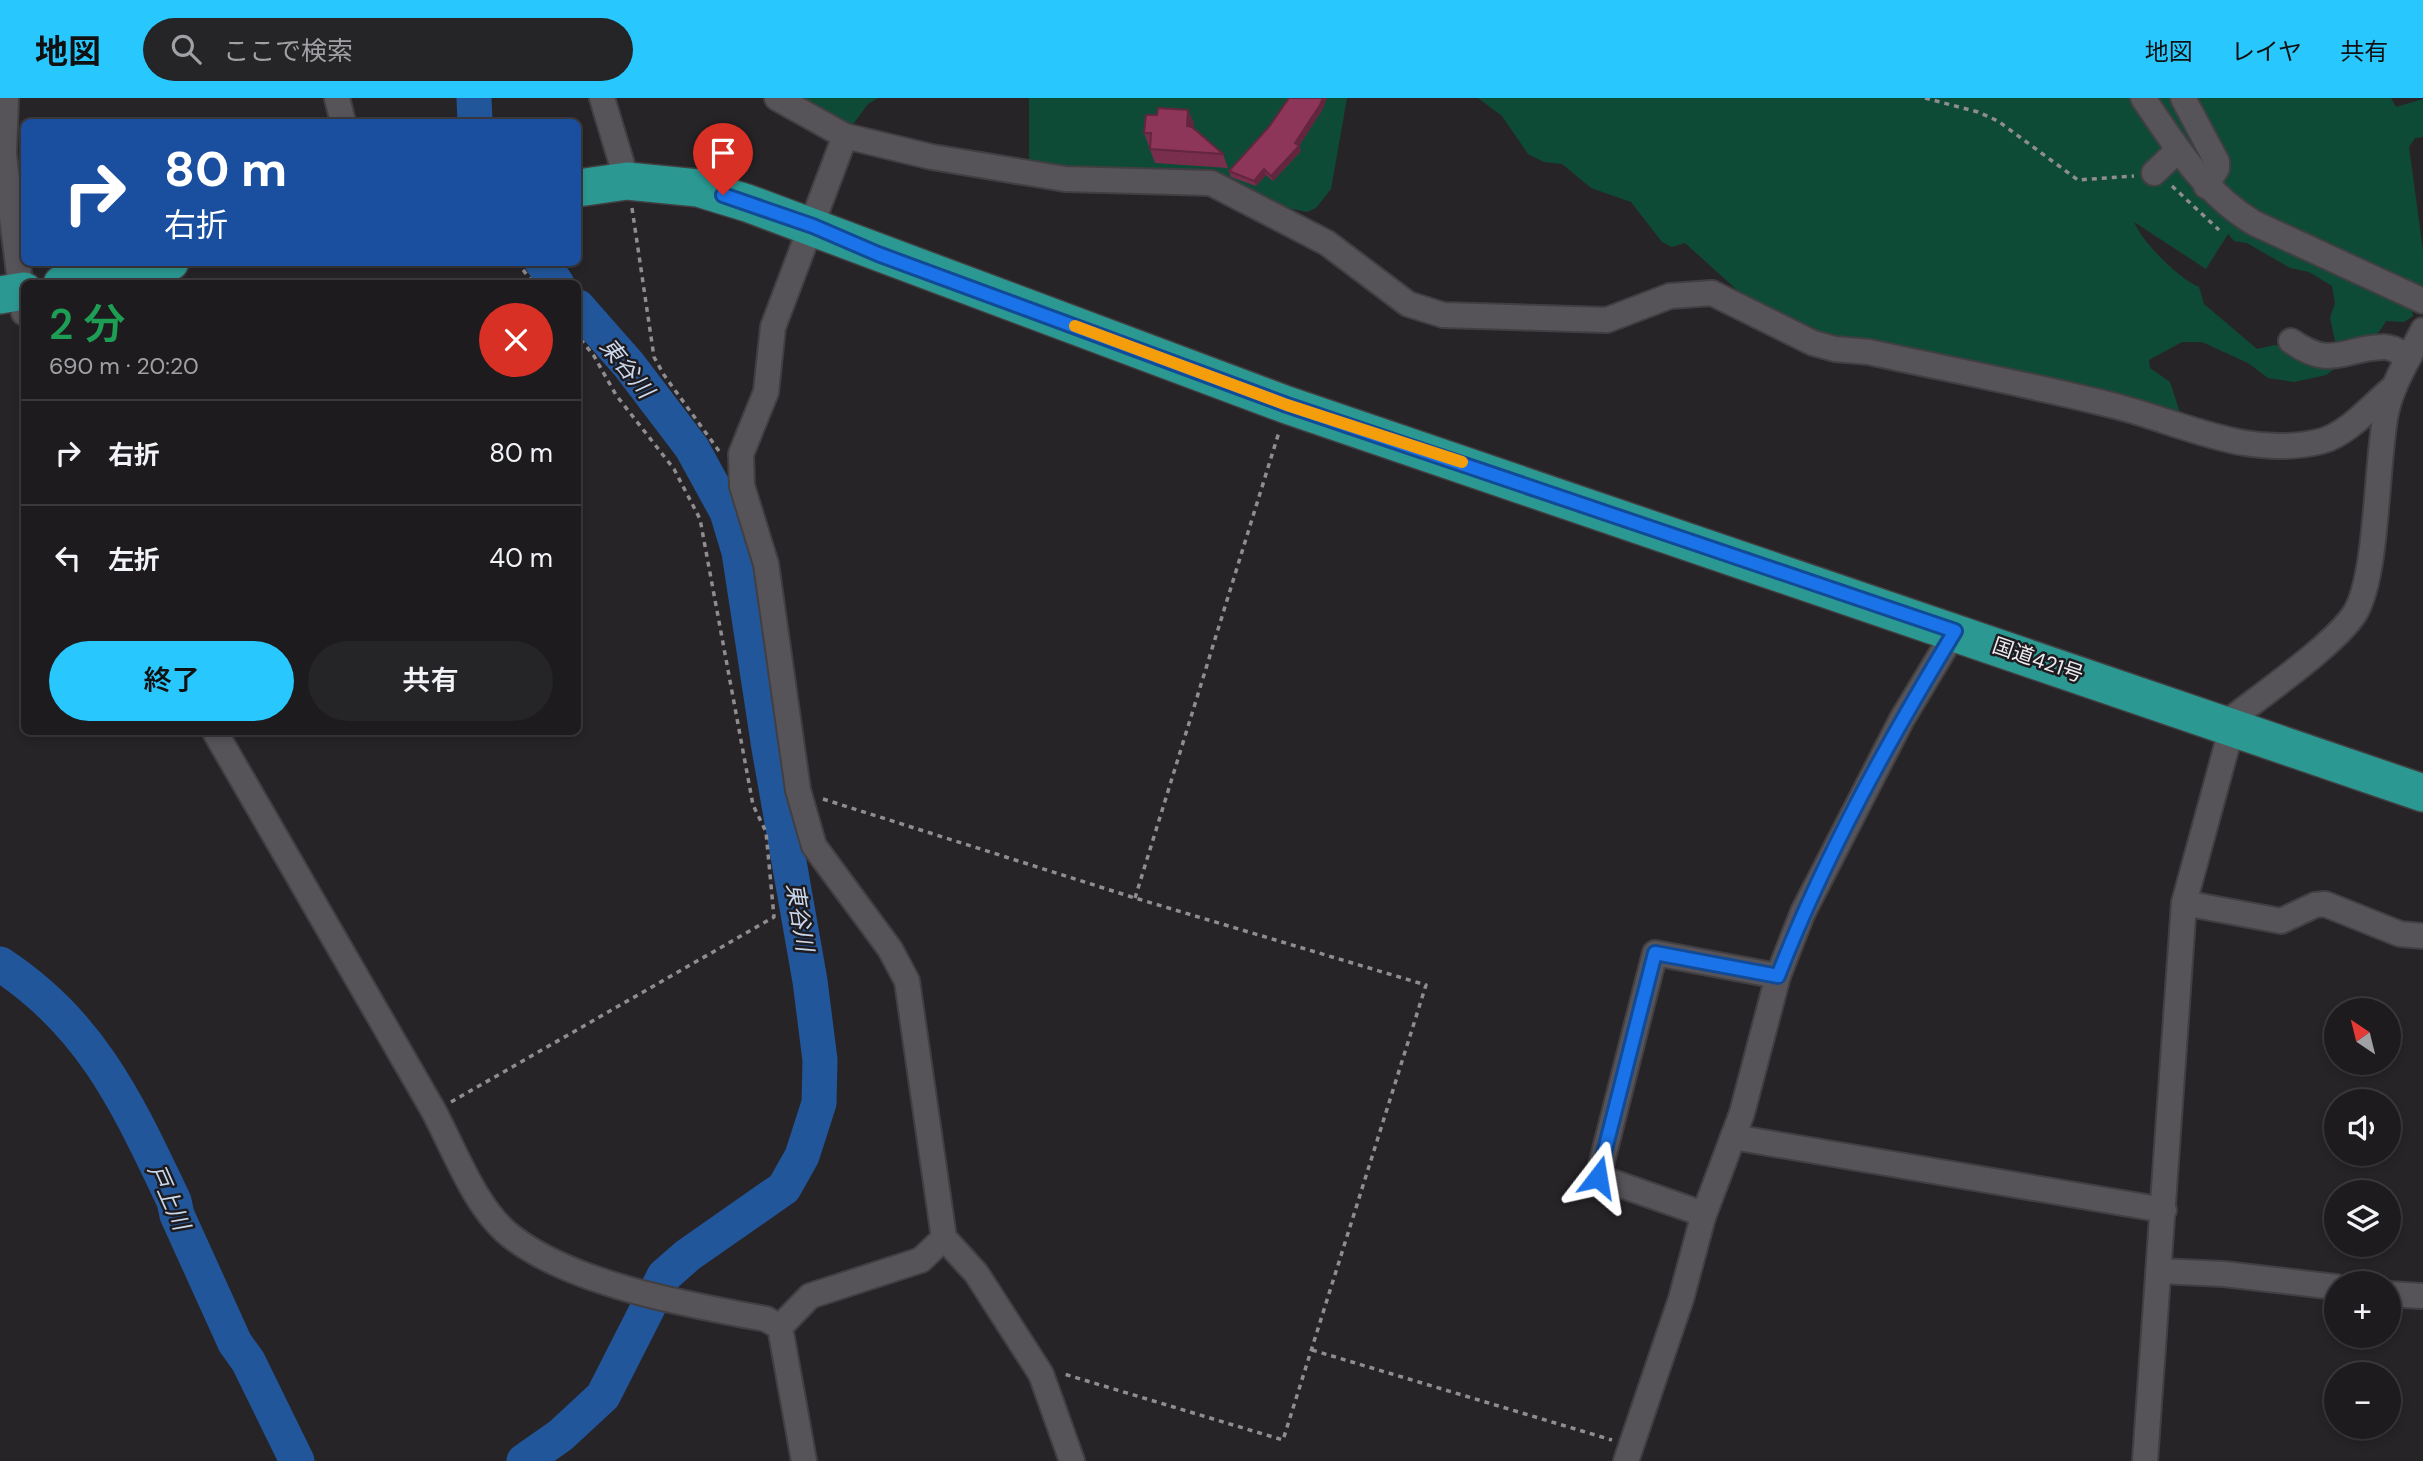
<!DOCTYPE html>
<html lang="ja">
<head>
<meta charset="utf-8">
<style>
  body { margin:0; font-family:"DM Sans","Noto Sans JP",sans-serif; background:#252427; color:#f1f3f6; height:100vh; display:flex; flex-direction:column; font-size:26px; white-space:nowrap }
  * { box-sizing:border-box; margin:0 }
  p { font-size:23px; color:#a0a1a4 }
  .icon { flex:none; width:38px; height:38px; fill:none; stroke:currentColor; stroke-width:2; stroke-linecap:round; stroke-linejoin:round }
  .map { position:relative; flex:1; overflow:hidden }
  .sheet { position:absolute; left:21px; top:182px; width:560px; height:455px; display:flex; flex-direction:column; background:#1d1b1e; border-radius:10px; box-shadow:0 4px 10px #0003,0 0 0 2px #3b393c }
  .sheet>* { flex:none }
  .guide { position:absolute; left:21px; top:21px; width:560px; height:147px; border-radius:10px; box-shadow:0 4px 10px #0003,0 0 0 2px #3b393c; background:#1a4fa0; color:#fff; overflow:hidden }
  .needle { width:46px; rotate:325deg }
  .controls { position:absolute; left:2324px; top:900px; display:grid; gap:14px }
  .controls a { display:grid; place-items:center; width:77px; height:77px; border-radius:50%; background:#1d1b1e; box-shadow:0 4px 10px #0003,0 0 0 2px #3b393c; font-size:35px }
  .pin { position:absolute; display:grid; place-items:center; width:60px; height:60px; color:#fff; margin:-72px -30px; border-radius:50% 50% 50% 0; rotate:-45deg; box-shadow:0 0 7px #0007 }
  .pin .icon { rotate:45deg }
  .me { position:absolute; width:77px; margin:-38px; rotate:14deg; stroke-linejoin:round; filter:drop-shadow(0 0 5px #0008) }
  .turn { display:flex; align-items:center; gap:24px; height:147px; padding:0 28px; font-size:32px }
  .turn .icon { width:91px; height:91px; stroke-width:2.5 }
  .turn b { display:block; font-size:49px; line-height:60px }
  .round { display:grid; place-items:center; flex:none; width:74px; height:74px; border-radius:37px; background:#252427 }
  .summary { display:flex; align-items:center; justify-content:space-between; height:119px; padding:0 28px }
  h1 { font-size:42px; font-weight:600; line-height:52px; color:#1e9e55 }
  .primary-button { display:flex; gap:14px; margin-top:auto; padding:14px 28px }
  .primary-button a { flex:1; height:80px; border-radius:42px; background:#28c8ff; color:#111; font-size:28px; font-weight:600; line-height:80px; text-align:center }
  .primary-button a+a { background:#252427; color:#f1f3f6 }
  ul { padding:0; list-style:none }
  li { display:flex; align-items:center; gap:21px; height:105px; padding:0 28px; border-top:2px solid #3b393c }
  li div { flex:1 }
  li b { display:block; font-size:26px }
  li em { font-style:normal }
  header { display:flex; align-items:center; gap:42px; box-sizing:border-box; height:98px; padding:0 35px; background:#28c8ff; color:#111 }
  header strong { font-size:33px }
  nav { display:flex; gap:38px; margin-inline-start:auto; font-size:24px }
  .search { width:490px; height:63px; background:#252427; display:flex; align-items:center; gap:18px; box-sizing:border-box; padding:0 24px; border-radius:38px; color:#a0a1a4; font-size:26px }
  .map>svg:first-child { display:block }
</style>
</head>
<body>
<header>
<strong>地図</strong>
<div class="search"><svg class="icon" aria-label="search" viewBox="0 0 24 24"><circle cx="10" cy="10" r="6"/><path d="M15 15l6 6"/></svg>ここで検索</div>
<nav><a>地図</a><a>レイヤ</a><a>共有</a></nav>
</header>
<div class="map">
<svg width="2423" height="1363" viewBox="0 0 2423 1363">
  <rect width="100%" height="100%" fill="#272428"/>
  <g fill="#0e4b36">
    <polygon points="787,0 878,0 868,6 848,33"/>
    <polygon points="1029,0 1347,0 1331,91 1316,110 1307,114 1252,103 1046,74 1029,63"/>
    <path d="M1478 0H2391L2396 9 2423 1V39L2415 40 2409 49 2423 153V192L2234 125 2412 210 2413 218 2404 224 2386 223C2375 245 2359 244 2336 247L2330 220 2335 205 2332 188 2309 174 2290 170 2247 145 2234 143 2228 136 2206 171 2134 124C2143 145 2178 180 2199 189L2204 206 2257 251 2275 247 2340 267 2326 277 2294 284 2268 280 2248 265 2202 244H2182L2149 262 2150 270 2170 284 2183 324 1837 246 1732 197 1737 192 1685 145 1672 149 1662 144 1631 104 1591 90 1562 66 1544 64 1528 56 1502 18Z"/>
  </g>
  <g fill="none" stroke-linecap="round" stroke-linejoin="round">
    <g stroke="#22569a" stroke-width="35">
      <polyline points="474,0 475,24"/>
      <polyline points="542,164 557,186"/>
      <path d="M0 866C93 927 128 1007 174 1103L177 1117 235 1245 248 1263 297 1363"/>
      <polyline points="524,1363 561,1337 603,1298 664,1178 688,1157 784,1090 802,1058 819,1005 820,962 810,883 769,650 739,454 727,414 692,350 629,267 578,209"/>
    </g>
    <defs>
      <g id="minor">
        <polyline points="6,0 4,56 24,215"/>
        <polyline points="337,0 343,24"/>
        <polyline points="602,0 627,83"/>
        <path d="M777 0 845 38 932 59 1065 81 1211 85 1327 145 1408 206 1443 217 1607 222 1670 198 1712 195 1813 245 1835 251 1869 254C1952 272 2037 288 2119 309 2187 327 2250 361 2322 343 2348 336 2373 306 2394 289"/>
        <path d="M2143 0C2175 47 2204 95 2254 125L2423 203"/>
        <polyline points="2183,0 2217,64 2217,70 2206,88"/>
        <polyline points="845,38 773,229 766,294 741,356 742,388 766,466 798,692 814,748 890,851 907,883 944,1140 976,1175 1041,1276 1072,1363"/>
        <polyline points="2154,75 2178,52"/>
        <path d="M2291 243C2332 272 2343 250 2383 249 2392 248 2402 256 2409 259"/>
        <path d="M2225 626C2257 600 2335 547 2355 515 2378 477 2376 365 2386 315 2392 286 2410 258 2423 232"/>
        <path d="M215 634C287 759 360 884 432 1010 454 1050 475 1111 512 1139 574 1187 690 1207 766 1221L780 1229 804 1363"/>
        <polyline points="2184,805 2281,823 2315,807 2325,806 2400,836 2423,838"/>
        <polyline points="1733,1039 2164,1112"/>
        <polyline points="1703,1119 1692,1112 1598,1079 1655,855 1778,878"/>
        <polyline points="2160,1173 2224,1176 2336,1189"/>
        <polyline points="2389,1196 2423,1198"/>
        <polyline points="780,1229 810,1198 921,1162 944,1140"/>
        <polyline points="1626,1363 1681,1201 1703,1119 1742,1015 1778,878 1803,814 1902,621 1955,533"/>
        <polyline points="2145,1363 2184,805 2232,629"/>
      </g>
      <g id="highway">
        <polyline points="578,90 627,83 698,90 747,105 1287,307 2423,695"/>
        <polyline points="62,186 170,164"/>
        <polyline points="0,197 24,193"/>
      </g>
    </defs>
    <use href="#minor" stroke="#413f42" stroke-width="28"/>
    <use href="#highway" stroke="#413f42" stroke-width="40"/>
    <g stroke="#8f8d90" stroke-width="3.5" stroke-dasharray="5 5" stroke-linecap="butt">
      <polyline points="1925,0 1978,14 1998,23 2078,82 2134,78"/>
      <polyline points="2172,88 2219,132"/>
      <polyline points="632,110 654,259 664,277 719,353"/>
      <polyline points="517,164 534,186"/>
      <polyline points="823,701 1135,800 1426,887 1283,1342 1064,1276"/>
      <polyline points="1135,800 1279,334"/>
      <polyline points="451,1004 774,819 766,734 753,707 700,421 674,371 616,297 594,258 578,238"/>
      <polyline points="1312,1252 1612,1342"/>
    </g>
    <use href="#minor" stroke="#575459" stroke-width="24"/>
    <use href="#highway" stroke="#2b9992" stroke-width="37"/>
  </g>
  <g fill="#7a2e4d">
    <polygon points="1289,0 1327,0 1322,12 1299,48 1301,53 1273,83 1266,77 1256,88 1231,79 1229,73 1269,29"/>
    <polygon points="1188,12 1194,26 1193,30 1223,56 1228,70 1155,65 1144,35"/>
  </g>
  <g fill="#63263e">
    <polygon points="1323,0 1327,0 1322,12 1299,48 1301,53 1273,83 1271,78 1295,45"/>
    <polygon points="1188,12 1194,26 1193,42 1187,28"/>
    <polygon points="1264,71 1266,77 1256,88 1254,83"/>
  </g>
  <g fill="#8e3659" stroke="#63263e" stroke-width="2">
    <polygon points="1289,0 1323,0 1320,7 1295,45 1299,48 1271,78 1264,71 1254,83 1229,73 1269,29"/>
    <polygon points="1158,10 1188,12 1187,28 1192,29 1223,56 1150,51 1151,35 1144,35 1146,17 1157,17"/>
  </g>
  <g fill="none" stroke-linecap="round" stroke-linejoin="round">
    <defs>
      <path id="route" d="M723 97 813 128 878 156 1287 307 1955 533C1888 644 1825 757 1778 878L1655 855 1598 1079"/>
    </defs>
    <use href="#route" stroke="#114b97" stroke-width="18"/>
    <use href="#route" stroke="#1a73e8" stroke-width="12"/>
    <polyline stroke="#f59e0b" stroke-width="12" points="1075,228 1287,307 1462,364"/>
  </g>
  <g text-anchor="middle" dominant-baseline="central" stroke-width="5" stroke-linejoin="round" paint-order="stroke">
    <g font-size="21" fill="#eeecef" stroke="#1d1b1f">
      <text transform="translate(2038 562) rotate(19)">国道421号</text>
    </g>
    <g font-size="23" font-style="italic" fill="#cad8eb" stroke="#1d1b1f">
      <text transform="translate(627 270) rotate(51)">東谷川</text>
      <text transform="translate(800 819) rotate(81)">東谷川</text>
      <text transform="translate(169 1099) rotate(66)">戸上川</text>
    </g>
  </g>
</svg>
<div class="controls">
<a><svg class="needle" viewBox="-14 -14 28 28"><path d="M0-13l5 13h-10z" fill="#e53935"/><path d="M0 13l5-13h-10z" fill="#a0a1a4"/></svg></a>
<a><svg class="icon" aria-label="sound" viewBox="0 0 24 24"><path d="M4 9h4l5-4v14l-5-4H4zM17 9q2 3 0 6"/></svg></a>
<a><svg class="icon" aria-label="layers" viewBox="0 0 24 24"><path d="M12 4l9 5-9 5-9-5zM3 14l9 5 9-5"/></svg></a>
<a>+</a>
<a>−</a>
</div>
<div class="pin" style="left:723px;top:97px;background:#d93025"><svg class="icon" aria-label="arrive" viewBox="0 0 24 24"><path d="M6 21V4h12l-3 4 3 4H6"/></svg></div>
<svg class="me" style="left:1598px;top:1079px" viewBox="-20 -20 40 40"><path d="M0-17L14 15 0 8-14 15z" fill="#1a73e8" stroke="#fff" stroke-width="4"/></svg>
<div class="guide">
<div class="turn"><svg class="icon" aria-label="right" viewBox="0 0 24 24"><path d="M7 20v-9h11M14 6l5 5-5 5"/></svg><div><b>80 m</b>右折</div></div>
</div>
<section class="sheet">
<div class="summary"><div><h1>2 分</h1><p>690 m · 20:20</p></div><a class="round" style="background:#d93025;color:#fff"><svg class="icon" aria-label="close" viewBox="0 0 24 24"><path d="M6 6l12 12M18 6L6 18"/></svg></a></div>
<ul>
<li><svg class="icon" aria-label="right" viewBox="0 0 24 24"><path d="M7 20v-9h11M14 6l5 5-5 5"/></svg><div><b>右折</b></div><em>80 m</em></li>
<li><svg class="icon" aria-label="left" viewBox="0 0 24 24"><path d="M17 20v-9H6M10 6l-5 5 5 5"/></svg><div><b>左折</b></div><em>40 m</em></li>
</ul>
<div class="primary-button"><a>終了</a><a>共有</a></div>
</section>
</div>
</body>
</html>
